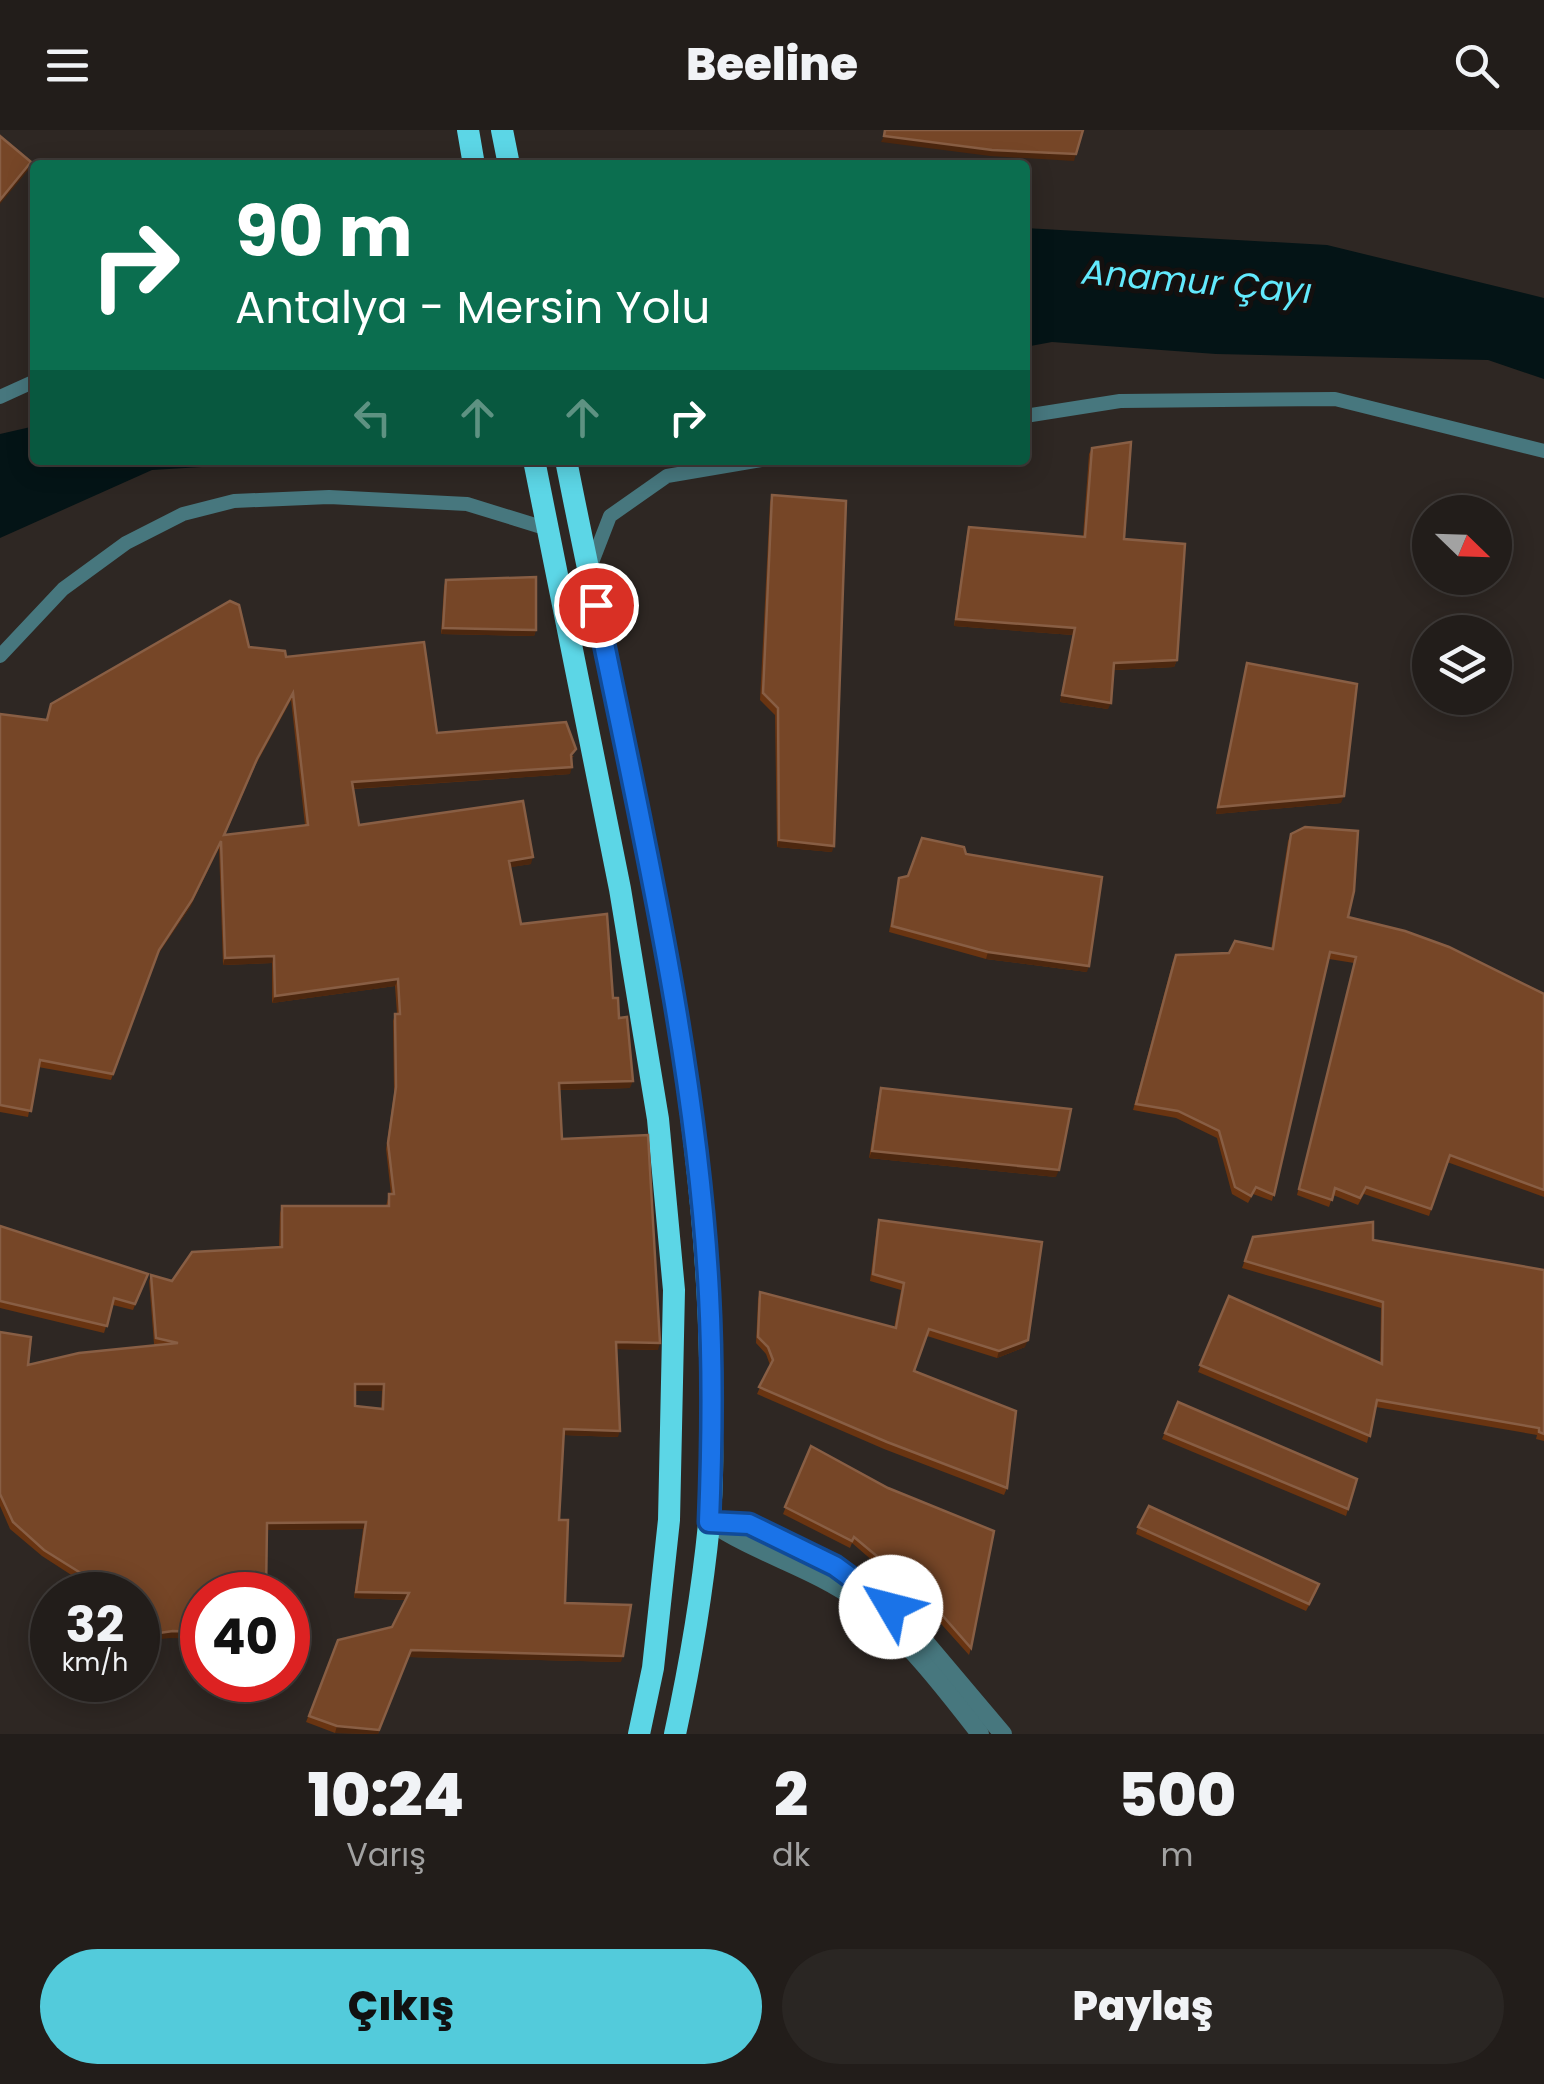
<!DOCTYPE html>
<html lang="tr">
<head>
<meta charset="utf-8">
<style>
  body { margin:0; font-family:Poppins,sans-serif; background:#2a2623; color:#f1f3f6; height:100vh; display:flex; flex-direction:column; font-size:38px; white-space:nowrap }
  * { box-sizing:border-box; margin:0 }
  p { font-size:32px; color:#a2a2a2 }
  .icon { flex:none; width:55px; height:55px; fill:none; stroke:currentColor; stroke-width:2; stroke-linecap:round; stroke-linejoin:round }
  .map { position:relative; height:1604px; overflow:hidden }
  .details { display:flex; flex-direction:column; background:#221d1a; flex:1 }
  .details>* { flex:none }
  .top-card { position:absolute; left:30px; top:30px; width:1000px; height:305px; border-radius:10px; box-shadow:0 5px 25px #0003,0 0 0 2px #3f3b39; background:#0b6e4f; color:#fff; overflow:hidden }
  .needle { width:65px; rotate:113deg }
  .buttons { position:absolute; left:1412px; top:365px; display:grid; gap:20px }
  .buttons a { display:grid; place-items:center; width:100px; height:100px; border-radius:50%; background:#221d1a; box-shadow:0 5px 25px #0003,0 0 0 2px #3f3b39; font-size:50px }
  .speed { position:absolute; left:30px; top:1442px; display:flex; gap:20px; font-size:50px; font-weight:700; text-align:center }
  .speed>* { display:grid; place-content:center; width:130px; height:130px; border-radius:50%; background:#221d1a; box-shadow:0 5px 25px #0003,0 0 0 2px #3f3b39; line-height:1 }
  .speed small { font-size:25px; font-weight:400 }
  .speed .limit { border:15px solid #d22; background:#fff; color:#111 }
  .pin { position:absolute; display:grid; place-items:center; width:85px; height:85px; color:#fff; margin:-42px; border:5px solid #fff; border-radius:50%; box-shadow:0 2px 10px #0007 }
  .me { position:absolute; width:110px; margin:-55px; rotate:307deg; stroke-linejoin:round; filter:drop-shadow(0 0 8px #0008) }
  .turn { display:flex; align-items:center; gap:35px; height:210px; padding:0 40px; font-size:45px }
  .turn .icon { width:130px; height:130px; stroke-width:2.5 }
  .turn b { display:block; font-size:70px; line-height:85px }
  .lanes { display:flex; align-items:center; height:95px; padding:0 40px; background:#0003; justify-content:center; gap:50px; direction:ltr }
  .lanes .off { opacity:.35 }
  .eta { display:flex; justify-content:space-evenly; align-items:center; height:170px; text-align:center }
  .eta b { font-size:60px; font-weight:800; line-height:70px }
  .action { display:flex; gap:20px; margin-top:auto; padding:20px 40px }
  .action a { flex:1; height:115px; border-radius:60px; background:#53cbdb; color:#111; font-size:40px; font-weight:800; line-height:115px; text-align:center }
  .action a+a { background:#2a2623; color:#f1f3f6 }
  header { display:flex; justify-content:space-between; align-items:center; height:130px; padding:0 40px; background:#221d1a; font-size:45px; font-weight:800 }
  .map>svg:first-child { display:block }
</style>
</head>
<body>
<header><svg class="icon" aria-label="menu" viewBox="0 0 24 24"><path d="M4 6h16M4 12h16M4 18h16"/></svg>Beeline<svg class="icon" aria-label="search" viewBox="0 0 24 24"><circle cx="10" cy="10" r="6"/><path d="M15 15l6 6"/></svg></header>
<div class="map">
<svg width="1544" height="1604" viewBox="0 0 1544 1604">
  <rect width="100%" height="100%" fill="#2e2723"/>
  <g fill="#041416">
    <polygon points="1025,98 1327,115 1544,168 1544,249 1488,230 1216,224 1052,212 1025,217"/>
    <polygon points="35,296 35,330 317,330 152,340 0,408 0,304"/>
  </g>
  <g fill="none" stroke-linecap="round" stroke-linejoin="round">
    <g stroke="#47777e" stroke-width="14">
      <polyline points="0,267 35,251"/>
      <polyline points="1025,286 1120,271 1335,269 1544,321"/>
      <polyline points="591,435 610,386 667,346 761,330"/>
      <polyline points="0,526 63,459 126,413 183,384 234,371 329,367 467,374 548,399"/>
    </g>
    <g stroke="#47777e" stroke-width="18">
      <polyline points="709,1392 749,1395 835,1436 871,1460 911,1495 1003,1604"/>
      <path d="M710 1392C757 1424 814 1438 860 1472 905 1507 945 1559 980 1604"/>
    </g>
    <g stroke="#5cd6e6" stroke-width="22">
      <polyline points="468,0 474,35"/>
      <polyline points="502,0 509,35"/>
      <polyline points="534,330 620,759 658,989 674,1160 669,1390 653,1538 639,1604"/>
      <path d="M566 330C624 626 704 924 710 1228 711 1283 715 1339 709 1394 702 1465 690 1535 675 1604"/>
    </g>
  </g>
  <g fill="#693411" fill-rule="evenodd">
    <polygon points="1092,318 1124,409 1177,530 1174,537 1113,540 1108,579 1060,572 1073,505 954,496 967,404 969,397 1083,406 1089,324"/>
    <polygon points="772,365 832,722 777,717 775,585 760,570 770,372"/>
    <polygon points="446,450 536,500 534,506 441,504 444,456"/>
    <path d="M249 517 286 527 437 603 574 626 571 628 570 644 353 659 359 695 531 734 510 737 521 794 613 868 619 888 630 958 559 960 562 1009 658 1220 616 1219 618 1307 564 1305 559 1390 565 1473 621 1532 408 1527 378 1604 335 1603 306 1592 338 1510 392 1497 406 1470 354 1468 363 1399 267 1400 170 1508 138 1465H94L93 1459 42 1426 10 1399 0 1376V1202L28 1235 157 1215 154 1214 149 1151 151 1145 172 1151 279 1117 280 1083 282 1076H386L389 1064H391L386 1019 394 964 393 891 395 884H397L395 856 272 873V833L223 835 219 718 190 777 156 827 111 950 38 937 28 987 0 982V584L46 590ZM291 570 305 695 225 705 255 636ZM355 1261H382L381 1279 355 1276Z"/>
    <polygon points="1247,533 1341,673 1216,684"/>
    <polygon points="1291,704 1348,787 1544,864 1544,1067 1447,1032 1429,1086 1364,1064 1358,1075 1333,1065 1329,1077 1297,1065 1354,833 1329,829 1272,1071 1253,1064 1248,1073 1232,1064 1217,1008 1176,988 1133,980 1173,831 1271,819 1288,711"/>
    <polygon points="966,724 1087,842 986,829 889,802 899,748 908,746"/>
    <polygon points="881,958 1056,1047 869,1028 879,965"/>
    <polygon points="879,1090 1025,1217 997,1228 927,1206 914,1241 1007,1358 1004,1365 884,1319 757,1264 770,1235 766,1224 756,1213 758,1169 760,1162 894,1198 901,1160 870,1151 877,1097"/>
    <polygon points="0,1096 148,1144 133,1180 113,1175 104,1203 0,1178"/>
    <polygon points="1253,1107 1373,1110 1544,1140 1544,1311 1536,1309 1537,1305 1376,1277 1367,1313 1198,1242 1229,1166 1380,1233 1381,1178 1242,1138"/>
    <polygon points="1178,1272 1357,1349 1346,1386 1162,1309"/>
    <polygon points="811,1316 971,1518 969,1525 925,1476 852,1413 850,1418 783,1384"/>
    <polygon points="1138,1397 1317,1461 1306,1481 1136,1404"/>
  </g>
  <g fill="#4c270f">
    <polygon points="884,6 1076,24 1074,31 990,26 881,12"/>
    <polygon points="31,32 29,39 0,74 0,70"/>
    <polygon points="956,489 1075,498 1073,505 954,496"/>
    <polygon points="443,498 536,500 534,506 441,504"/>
    <polygon points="1177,530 1174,537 1112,540 1114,533"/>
    <polygon points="1062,565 1111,573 1108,579 1060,572"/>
    <polygon points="572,637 570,644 349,659 352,652"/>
    <polygon points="1344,666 1341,673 1216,684 1218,677"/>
    <polygon points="779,710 834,716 832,722 777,717"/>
    <polygon points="221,711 190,777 156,827 159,820"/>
    <polygon points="533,727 531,734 507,738 509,731"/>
    <polygon points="988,822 1089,836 1087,842 986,829"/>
    <polygon points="274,826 272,833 223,835 225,828"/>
    <polygon points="398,849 395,856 272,873 275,866"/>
    <polygon points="633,951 630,958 556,960 559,953"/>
    <polygon points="872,1021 1059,1040 1056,1047 869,1028"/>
    <polygon points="1028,1210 1025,1217 997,1228 999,1221"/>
    <polygon points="616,1212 660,1213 658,1220 613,1219"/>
    <polygon points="355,1254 384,1254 382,1261 352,1261"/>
    <polygon points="564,1299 620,1301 618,1307 562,1305"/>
    <polygon points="366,1392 363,1399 265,1400 267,1393"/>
    <polygon points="356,1462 409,1463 407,1470 354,1468"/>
    <polygon points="173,1501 202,1502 202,1509 170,1508 138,1512 138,1506"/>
    <polygon points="411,1520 623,1526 621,1532 408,1527 378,1604 335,1603 337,1596"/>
  </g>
  <g fill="#764627" stroke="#885e44" stroke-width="2.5" fill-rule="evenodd">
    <polygon points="885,0 1083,0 1076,24 992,20 884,6"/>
    <polygon points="0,6 31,32 0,70"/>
    <polygon points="1131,312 1124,409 1185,414 1177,530 1114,533 1111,573 1062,565 1075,498 956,489 969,397 1085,407 1092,318"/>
    <polygon points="772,365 846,371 834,716 779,710 778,578 763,563"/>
    <polygon points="536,447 536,500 443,498 446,450"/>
    <path d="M230 471 239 475 249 517 285 521 286 527 424 512 437 603 566 592 576 619 571 625 572 637 352 652 359 695 523 671 533 727 509 731 521 794 607 784 613 868H618L619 888 627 887 633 951 559 953 562 1009 648 1005 660 1213 616 1212 620 1301 564 1299 559 1390H568L565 1473 631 1475 623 1526 411 1520 379 1600 337 1596 309 1586 338 1510 392 1497 409 1463 356 1462 366 1392 267 1393 266 1465H202V1502L173 1501 138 1506V1465H96L95 1452 44 1420 13 1392 0 1364V1202L31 1207 28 1235 79 1223 178 1213 156 1208 151 1145 172 1151 192 1122 282 1117V1076H389V1064H394L388 1013 396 957 395 884H400L398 849 275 866 274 826 225 828 221 711 192 770 159 820 113 944 40 930 31 981 0 975V584L47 590 51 574ZM293 563 308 695 224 705 257 629ZM355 1254H384L383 1279 355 1276Z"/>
    <polygon points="1247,533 1357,554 1344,666 1218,677"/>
    <polygon points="1305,697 1358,701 1354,761 1348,787 1405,801 1449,817 1544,864 1544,1060 1450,1025 1431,1079 1366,1057 1360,1068 1335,1058 1332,1070 1299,1059 1356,827 1330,822 1274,1065 1256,1057 1251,1066 1235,1057 1219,1001 1178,981 1136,974 1176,825 1229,823 1235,811 1273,819 1291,704"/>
    <polygon points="922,708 964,717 966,724 1102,747 1089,836 988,822 892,796 899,748 908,746"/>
    <polygon points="881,958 1071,979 1059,1040 872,1021"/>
    <polygon points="879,1090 1042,1112 1028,1210 999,1221 929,1199 914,1241 1016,1281 1007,1358 887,1312 759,1257 773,1230 768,1217 758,1207 760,1162 896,1198 904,1153 873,1144"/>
    <polygon points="1373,1092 1373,1110 1544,1140 1544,1304 1539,1302 1539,1298 1377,1270 1370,1306 1200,1235 1229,1166 1382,1234 1383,1172 1245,1131 1253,1107"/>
    <polygon points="0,1096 148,1144 135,1174 114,1168 107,1196 0,1171"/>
    <polygon points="1178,1272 1357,1349 1348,1379 1165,1303"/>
    <polygon points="811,1316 888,1358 994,1401 971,1518 928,1469 854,1407 852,1411 785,1377"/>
    <polygon points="1149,1376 1319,1454 1309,1474 1138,1397"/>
  </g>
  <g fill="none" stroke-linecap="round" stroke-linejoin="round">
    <defs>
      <path id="route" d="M596 475C642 700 697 935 709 1164 713 1240 712 1316 709 1392L749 1394 835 1436 891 1477"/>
    </defs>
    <use href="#route" stroke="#114b97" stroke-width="25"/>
    <use href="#route" stroke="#1a73e8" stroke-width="18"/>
  </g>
  <g text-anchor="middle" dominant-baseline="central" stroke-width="10" stroke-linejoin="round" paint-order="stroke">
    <g font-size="35" font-style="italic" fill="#62e9fc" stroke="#14100f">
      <text transform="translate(1197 151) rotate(5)">Anamur Çayı</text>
    </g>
  </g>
</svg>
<div class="buttons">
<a><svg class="needle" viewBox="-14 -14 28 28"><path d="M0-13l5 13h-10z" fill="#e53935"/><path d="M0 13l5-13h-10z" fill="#a2a2a2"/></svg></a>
<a><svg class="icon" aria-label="layers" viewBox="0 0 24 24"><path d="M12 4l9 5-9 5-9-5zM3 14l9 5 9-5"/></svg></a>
</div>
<div class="speed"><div>32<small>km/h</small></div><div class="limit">40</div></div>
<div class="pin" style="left:596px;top:475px;background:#d93025"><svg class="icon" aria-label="arrive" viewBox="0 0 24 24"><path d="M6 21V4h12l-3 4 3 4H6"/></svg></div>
<svg class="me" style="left:891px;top:1477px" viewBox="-20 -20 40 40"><circle r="19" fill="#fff"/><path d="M0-13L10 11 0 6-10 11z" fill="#1a73e8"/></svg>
<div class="top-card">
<div class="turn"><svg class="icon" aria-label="right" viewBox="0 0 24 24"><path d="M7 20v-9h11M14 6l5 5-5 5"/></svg><div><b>90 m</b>Antalya - Mersin Yolu</div></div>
<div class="lanes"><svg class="icon off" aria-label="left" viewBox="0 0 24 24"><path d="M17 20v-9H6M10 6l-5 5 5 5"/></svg><svg class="icon off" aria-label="ahead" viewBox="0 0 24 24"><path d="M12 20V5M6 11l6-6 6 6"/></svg><svg class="icon off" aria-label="ahead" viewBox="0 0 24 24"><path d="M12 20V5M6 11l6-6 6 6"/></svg><svg class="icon" aria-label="right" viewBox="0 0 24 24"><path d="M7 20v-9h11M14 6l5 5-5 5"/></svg></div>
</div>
</div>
<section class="details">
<div class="eta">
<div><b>10:24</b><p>Varış</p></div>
<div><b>2</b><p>dk</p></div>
<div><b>500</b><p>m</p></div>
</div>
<div class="action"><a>Çıkış</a><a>Paylaş</a></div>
</section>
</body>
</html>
